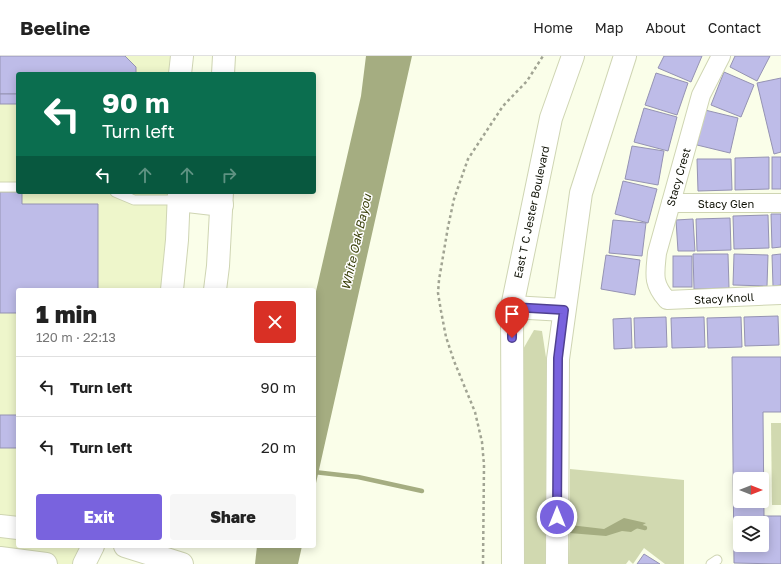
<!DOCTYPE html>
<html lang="en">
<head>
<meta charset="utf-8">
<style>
  body { margin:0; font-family:"Golos Text",sans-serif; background:#f6f6f6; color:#222; height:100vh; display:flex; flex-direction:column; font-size:15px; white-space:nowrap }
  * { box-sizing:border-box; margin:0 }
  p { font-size:13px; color:#767676 }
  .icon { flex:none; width:22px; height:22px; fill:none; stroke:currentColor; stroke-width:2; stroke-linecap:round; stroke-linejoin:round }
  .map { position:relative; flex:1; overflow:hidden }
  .details { position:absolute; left:16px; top:232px; width:300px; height:260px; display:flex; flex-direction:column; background:#fff; border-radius:4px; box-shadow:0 2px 10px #0003 }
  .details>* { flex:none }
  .banner { position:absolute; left:16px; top:16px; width:300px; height:122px; border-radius:4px; box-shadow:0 2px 10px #0003; background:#0b6e4f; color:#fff; overflow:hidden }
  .needle { width:26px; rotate:90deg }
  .controls { position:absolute; left:733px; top:416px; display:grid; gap:8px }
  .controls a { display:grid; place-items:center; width:36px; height:36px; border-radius:4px; background:#fff; box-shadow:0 2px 10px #0003; font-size:20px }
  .pin { position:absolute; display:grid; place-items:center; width:34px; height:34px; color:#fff; margin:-41px -17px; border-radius:50% 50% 50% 0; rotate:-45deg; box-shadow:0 0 4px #0007 }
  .pin .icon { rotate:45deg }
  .me { position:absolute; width:44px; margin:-22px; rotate:0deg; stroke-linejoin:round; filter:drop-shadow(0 0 3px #0008) }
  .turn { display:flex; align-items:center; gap:14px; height:84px; padding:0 20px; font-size:18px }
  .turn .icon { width:52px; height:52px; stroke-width:2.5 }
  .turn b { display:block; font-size:28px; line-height:34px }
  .lanes { display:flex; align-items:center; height:38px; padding:0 20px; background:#0003; justify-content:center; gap:20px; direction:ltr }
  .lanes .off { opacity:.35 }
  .round { display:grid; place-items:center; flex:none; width:42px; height:42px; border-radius:4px; background:#f6f6f6 }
  .summary { display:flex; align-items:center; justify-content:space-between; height:68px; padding:0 20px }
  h1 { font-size:24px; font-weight:800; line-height:30px }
  .primary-button { display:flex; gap:8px; margin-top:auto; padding:8px 20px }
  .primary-button a { flex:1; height:46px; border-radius:4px; background:#7963de; color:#fff; font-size:16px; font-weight:800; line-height:46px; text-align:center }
  .primary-button a+a { background:#f6f6f6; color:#222 }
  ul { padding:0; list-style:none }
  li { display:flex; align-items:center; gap:12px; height:60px; padding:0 20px; border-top:1px solid #e0e0e0 }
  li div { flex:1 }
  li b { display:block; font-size:15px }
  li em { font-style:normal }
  header { display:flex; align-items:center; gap:24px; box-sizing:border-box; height:56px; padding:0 20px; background:#fff; border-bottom:1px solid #e0e0e0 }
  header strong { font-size:19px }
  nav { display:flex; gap:22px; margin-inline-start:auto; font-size:14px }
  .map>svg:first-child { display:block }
</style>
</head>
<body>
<header>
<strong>Beeline</strong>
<nav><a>Home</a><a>Map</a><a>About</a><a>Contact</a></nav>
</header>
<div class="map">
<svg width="781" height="508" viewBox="0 0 781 508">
  <rect width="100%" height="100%" fill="#fafee9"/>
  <polygon fill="#eef6cb" points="0,0 172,0 171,18 18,18 18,136 170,136 163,234 18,234 18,490 86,490 78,508 0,508"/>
  <g fill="#d1d9b0">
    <polygon points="534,274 542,275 547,308 546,508 524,508 518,302"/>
    <polygon points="771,367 781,367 781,449 772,449"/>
    <polygon points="570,413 684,424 684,508 665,508 644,492 633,508 629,504 626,508 569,508"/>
  </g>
  <g fill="#a5ad81">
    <polygon points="366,0 412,0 314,436 314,244 361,40"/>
    <polygon points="624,462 646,467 631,476 622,475 606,480 569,477 570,469 604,473"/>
    <polygon points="257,490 302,490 298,508 255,508"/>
  </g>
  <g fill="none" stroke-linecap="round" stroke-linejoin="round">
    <g stroke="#a5ad81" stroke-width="4.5">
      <polyline points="314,416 358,421 422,435"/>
      <polyline points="633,469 645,472"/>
    </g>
  </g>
  <g fill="#bebce8" stroke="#9593b3" fill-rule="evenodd">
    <polygon points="0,0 125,0 136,11 136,18 18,18 18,38 0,38"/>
    <polygon points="664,0 702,0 691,26 658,12"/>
    <polygon points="735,0 770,0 757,25 730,11"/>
    <polygon points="724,16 754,29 741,61 711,49"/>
    <polygon points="656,17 688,27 677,59 645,49"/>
    <polygon points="781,22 781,96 774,98 757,27"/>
    <rect x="0" y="38" width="18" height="10"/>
    <polygon points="644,52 677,61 668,95 634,86"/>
    <polygon points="705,54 738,62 730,97 697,89"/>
    <polygon points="632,90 664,95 658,129 625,123"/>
    <polygon points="769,101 769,133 735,134 735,102"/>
    <rect x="772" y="101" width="9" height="32"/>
    <polygon points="697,103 731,103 732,134 698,135"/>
    <polygon points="623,125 657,133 648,167 615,158"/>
    <polygon points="0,136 22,136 22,148 98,148 98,234 18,234 18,257 0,257"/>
    <polygon points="771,158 781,158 781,191 772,192"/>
    <polygon points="768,159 769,192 734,193 733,160"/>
    <polygon points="730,162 731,194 697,195 696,163"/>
    <polygon points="693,163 695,195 678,195 676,164"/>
    <polygon points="613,164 646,167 642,200 609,197"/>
    <polygon points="693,198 728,198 729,232 694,233"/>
    <polygon points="734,198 768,199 767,230 733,229"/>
    <polygon points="781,198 781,229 773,230 772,199"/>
    <polygon points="606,199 640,204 635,239 601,233"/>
    <rect x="673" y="200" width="19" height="31"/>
    <polygon points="778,260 779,289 745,290 744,261"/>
    <polygon points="666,261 667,291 635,292 634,262"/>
    <polygon points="704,261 705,291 672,292 671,262"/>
    <polygon points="741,261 742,291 708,292 707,262"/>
    <polygon points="631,262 632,292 614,293 613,263"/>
    <path d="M732 301H781V356H763L764 460H781V508L734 507ZM740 423H762V445H740ZM740 467H762V489H740Z"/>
    <rect x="0" y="359" width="18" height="33"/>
    <polygon points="644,498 660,508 637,508"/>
  </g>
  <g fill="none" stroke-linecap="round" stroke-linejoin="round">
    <defs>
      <g id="lane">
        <polyline points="0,131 18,131"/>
        <polyline points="115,136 134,144 179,144"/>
        <polyline points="711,508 717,504"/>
      </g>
      <g id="street">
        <path d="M721 0 701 39 657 197C655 218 652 227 667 244L781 239"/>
        <polyline points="671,147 781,147"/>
      </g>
      <g id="secondary">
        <polyline points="180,18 182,0"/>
        <polyline points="223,18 224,0"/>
        <polyline points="179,144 222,149"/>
        <polyline points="172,234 177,184 179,136"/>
        <polyline points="215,234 218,210 222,136"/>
        <polyline points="512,251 564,254"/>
        <polyline points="0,470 18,472"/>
        <polyline points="125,490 182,508"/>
        <polyline points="0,502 46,508"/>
        <polyline points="84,508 93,490"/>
        <polyline points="513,508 512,251 551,62 573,0"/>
        <polyline points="557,508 558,303 581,137 625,0"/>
      </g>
    </defs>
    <use href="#lane" stroke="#cfd5b3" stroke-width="11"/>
    <use href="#street" stroke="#cfd5b3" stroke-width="20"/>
    <use href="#secondary" stroke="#cfd5b3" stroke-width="24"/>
    <polyline stroke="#a1a493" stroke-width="2.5" stroke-dasharray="3 3" stroke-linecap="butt" points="483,508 484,409 482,386 475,356 454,305 446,281 441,255 438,237 439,224 448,171 454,143 468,103 503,50 527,25 543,0"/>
    <use href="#lane" stroke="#fff" stroke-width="9"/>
    <use href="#street" stroke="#fff" stroke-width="18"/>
    <use href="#secondary" stroke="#fff" stroke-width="22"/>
  </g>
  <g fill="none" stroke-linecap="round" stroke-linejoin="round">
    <defs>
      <polyline id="route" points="512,282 512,251 564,254 558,302 557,461"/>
    </defs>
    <use href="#route" stroke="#4f4090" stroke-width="10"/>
    <use href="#route" stroke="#7963de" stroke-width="7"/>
  </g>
  <g text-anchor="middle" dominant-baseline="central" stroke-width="3" stroke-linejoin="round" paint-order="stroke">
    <g font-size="11" fill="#101206" stroke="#fff">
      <text transform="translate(678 121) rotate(-74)">Stacy Crest</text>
      <text x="726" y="147">Stacy Glen</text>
      <text transform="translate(531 156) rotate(-78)">East T C Jester Boulevard</text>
      <text transform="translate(724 242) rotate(-3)">Stacy Knoll</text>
    </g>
    <g font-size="12" font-style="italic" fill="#3b410b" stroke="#fff">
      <text transform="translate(356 186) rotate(-77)">White Oak Bayou</text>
    </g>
  </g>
</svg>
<div class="controls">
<a><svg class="needle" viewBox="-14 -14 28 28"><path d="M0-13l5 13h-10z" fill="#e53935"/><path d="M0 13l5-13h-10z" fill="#767676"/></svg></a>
<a><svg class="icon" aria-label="layers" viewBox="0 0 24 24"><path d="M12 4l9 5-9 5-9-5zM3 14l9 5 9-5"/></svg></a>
</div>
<div class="pin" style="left:512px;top:282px;background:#d93025"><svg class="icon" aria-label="arrive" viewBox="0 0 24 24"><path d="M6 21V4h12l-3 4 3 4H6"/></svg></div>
<svg class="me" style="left:557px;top:461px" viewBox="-20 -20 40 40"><circle r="17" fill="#7963de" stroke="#fff" stroke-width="3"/><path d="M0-11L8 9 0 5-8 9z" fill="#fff"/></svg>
<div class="banner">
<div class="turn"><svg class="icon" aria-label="left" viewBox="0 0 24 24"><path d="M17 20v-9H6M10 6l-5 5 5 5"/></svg><div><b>90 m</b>Turn left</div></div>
<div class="lanes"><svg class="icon" aria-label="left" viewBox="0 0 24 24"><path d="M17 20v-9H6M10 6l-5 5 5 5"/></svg><svg class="icon off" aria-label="ahead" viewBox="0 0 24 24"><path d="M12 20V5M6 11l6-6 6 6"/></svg><svg class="icon off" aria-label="ahead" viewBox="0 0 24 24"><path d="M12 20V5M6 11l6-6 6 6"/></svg><svg class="icon off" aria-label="right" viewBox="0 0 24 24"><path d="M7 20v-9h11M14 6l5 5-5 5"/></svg></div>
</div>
<section class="details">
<div class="summary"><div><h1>1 min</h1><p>120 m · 22:13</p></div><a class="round" style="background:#d93025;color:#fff"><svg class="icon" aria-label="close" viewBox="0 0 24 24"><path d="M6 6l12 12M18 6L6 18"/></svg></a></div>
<ul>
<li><svg class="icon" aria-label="left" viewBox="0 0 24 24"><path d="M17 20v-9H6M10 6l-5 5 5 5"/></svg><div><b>Turn left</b></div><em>90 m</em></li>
<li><svg class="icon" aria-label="left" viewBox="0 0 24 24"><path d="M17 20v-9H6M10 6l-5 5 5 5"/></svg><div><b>Turn left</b></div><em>20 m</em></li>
</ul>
<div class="primary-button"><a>Exit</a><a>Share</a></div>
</section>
</div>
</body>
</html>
